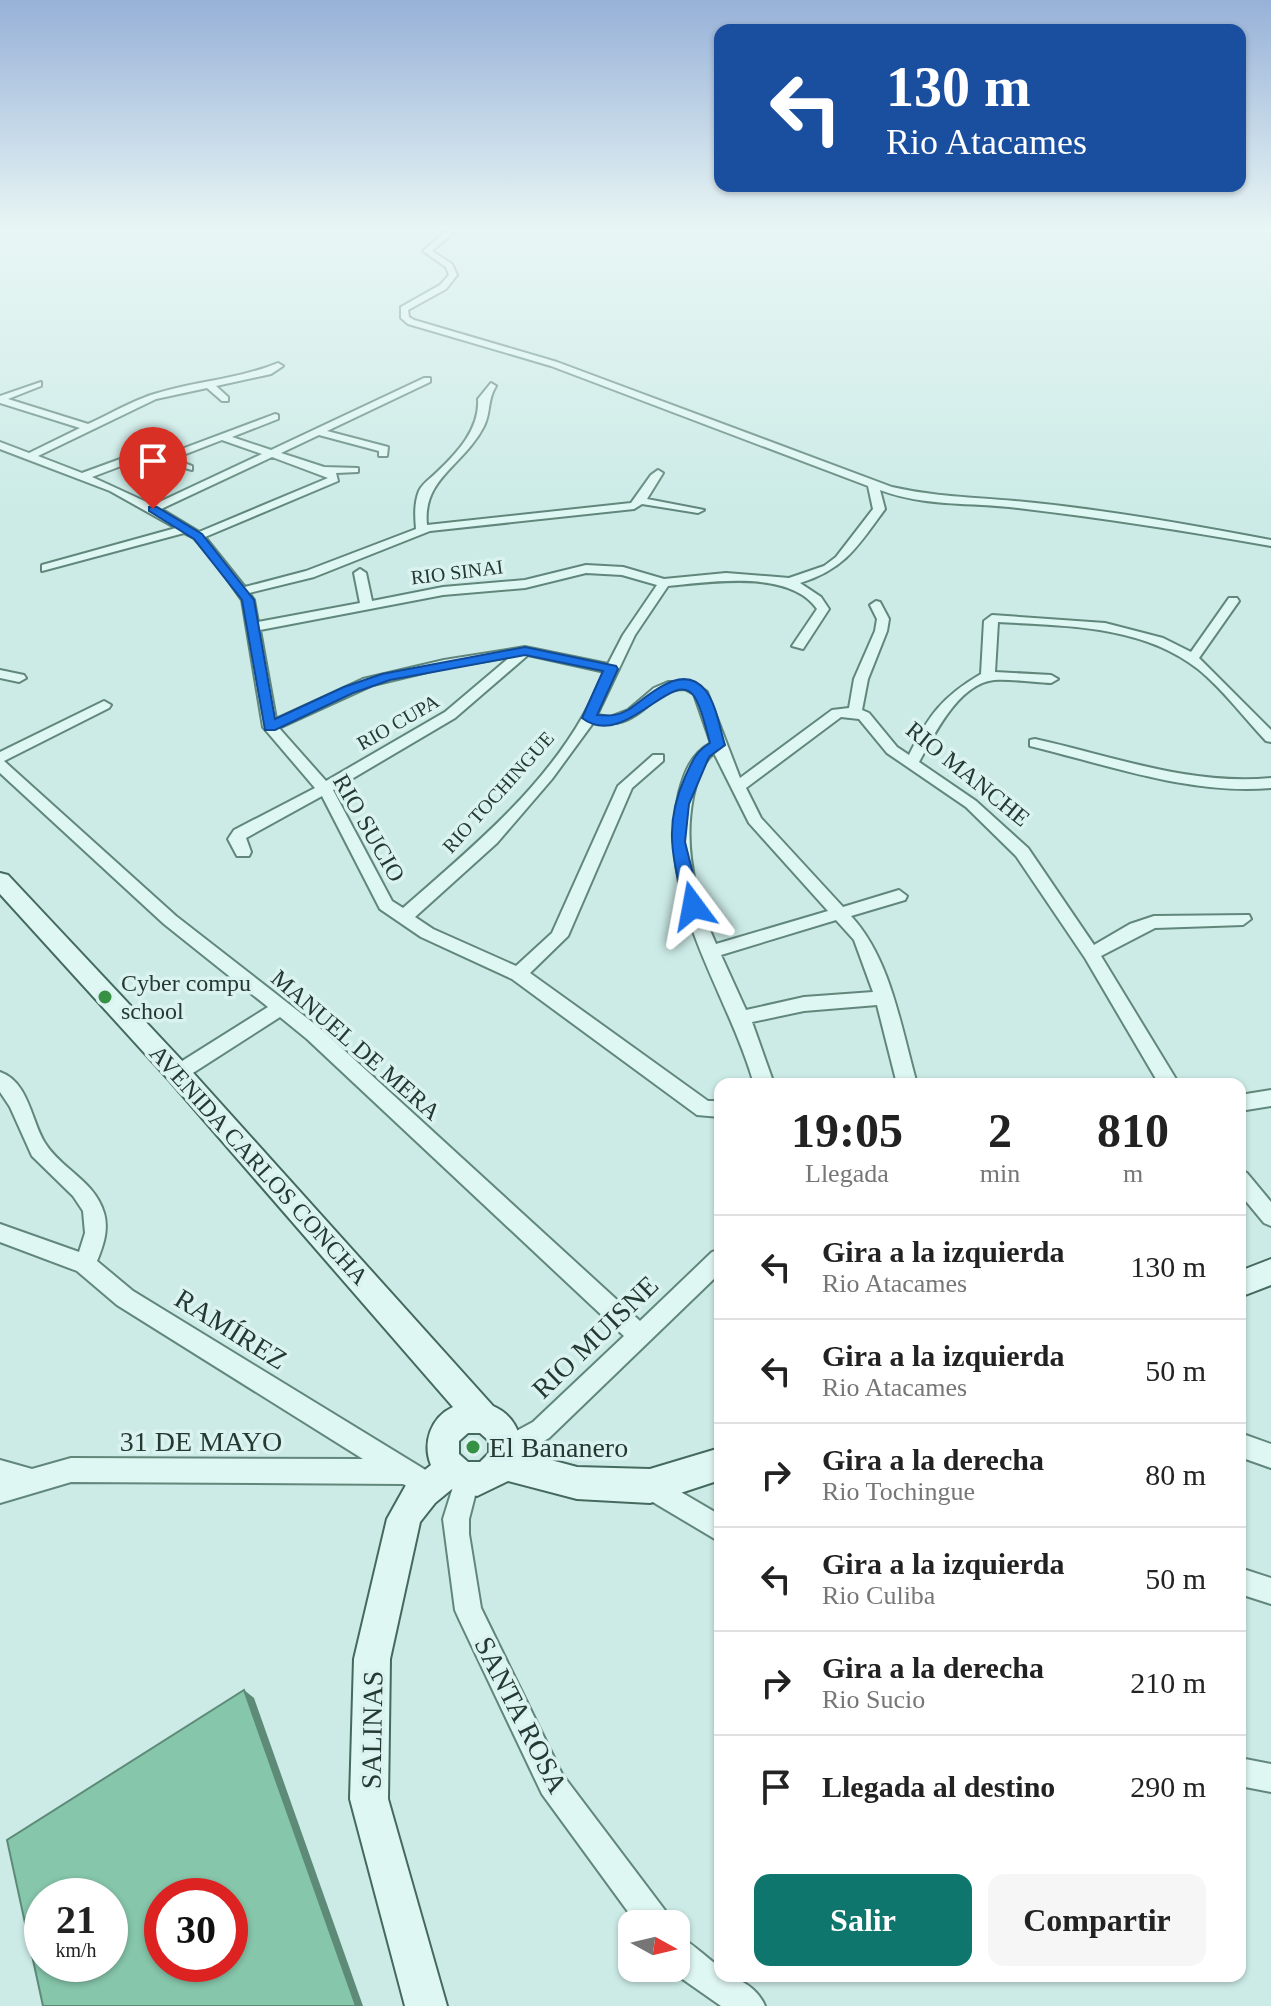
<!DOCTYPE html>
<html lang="es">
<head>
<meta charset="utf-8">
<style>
  body { margin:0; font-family:"Times New Roman",serif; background:#f6f6f6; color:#222; height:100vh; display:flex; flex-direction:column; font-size:30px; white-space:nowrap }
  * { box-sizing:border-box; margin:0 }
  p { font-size:26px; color:#767676 }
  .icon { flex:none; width:44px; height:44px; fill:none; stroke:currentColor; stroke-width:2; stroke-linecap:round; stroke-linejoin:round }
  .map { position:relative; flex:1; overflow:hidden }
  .sheet { position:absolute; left:714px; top:1078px; width:532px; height:904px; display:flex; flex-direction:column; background:#fff; border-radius:16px; box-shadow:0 2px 6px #0004 }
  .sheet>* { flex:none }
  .guide { position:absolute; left:714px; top:24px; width:532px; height:168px; border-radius:16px; box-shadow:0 2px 6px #0004; background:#1a4fa0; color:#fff; overflow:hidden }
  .needle { width:52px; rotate:98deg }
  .buttons { position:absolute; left:618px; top:1910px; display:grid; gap:16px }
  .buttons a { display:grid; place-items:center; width:72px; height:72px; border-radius:16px; background:#fff; box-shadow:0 2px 6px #0004; font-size:40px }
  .speed { position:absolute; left:24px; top:1878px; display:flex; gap:16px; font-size:40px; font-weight:700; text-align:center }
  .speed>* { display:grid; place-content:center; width:104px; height:104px; border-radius:50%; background:#fff; box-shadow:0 2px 6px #0004; line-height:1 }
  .speed small { font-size:20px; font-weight:400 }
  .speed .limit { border:12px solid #d22; background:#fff; color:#111 }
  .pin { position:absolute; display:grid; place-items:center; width:68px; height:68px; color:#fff; margin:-82px -34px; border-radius:50% 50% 50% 0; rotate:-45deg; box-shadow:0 0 8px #0007 }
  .pin .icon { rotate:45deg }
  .me { position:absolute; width:88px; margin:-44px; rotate:347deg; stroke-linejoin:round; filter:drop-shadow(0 0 6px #0008) }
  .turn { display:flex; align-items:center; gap:28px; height:168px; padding:0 40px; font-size:36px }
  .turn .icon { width:104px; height:104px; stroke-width:2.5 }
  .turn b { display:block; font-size:56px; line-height:68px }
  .eta { display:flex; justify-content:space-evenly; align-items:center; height:136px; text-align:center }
  .eta b { font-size:48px; font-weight:800; line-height:56px }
  .cta { display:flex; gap:16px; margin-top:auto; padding:16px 40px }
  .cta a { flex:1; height:92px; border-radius:16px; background:#0f766e; color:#fff; font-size:32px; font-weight:800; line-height:92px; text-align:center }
  .cta a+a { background:#f6f6f6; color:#222 }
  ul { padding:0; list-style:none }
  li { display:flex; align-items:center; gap:24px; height:104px; padding:0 40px; border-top:2px solid #e0e0e0 }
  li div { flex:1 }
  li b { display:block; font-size:30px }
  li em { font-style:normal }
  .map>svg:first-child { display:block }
</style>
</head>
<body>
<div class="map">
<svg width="1271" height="2006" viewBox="0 0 1271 2006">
  <rect width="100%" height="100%" fill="#ccebe7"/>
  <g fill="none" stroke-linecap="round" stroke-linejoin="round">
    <defs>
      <g id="street">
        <path d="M448 227H454L456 230 432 251 452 264 457 275 446 289 408 310 409 317 414 320 557 362 892 487C936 497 971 497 1015 501 1101 509 1186 524 1271 540V546C1187 531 1103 518 1018 508 971 502 925 507 880 490L885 509C858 546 845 569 800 583L821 597 829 609 803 649 792 646 817 609C790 569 709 582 668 586L635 635 597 715 610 717 628 710 654 688 668 682H693L707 692 740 778 832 710 849 708 854 679 875 631 877 619 870 605 876 601 880 602 889 619 887 631 868 679 862 710 869 713 897 747 909 755C929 715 942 697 981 674L984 621 992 615 1105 623 1163 638 1191 652 1229 598H1237L1239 601 1199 658 1271 730V742L1266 741C1244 718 1223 689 1198 669 1142 625 1066 626 998 622L995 672 1051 675 1058 679 1051 683C1033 682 1012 679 994 680 958 684 934 735 919 762L976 801 1028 848 1094 945 1130 924 1154 916 1249 915 1251 919 1243 925 1155 928 1101 956 1179 1084H1159L1085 958 1016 856 966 807 887 753 859 719 841 717 746 788 761 818 843 907 899 890 907 896 905 900 851 916C891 959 901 1028 917 1084H897L877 1005 804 1011 752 1022 774 1084H754C726 987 655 899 679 793 684 773 691 754 711 743L694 694 685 689C647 689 646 730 593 723L552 779 497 843 415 917 433 929 516 966 552 933 618 786 653 755H663V761L632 788 568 936 530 973 708 1101H720V1117L697 1115 512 979 421 937 380 909 322 796 246 838 251 852 249 856H237L228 839 234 830 315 788 263 727 242 600 220 569 194 538 184 533 42 571V565L176 528 110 491 0 449V442L29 453 80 428 0 403V396L41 382V386L8 399 88 424C108 415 130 402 151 395 194 381 236 380 278 363L283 366 271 374 216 386 228 397V401H222L207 388 156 399 38 456 82 473 145 450 163 456 275 414 278 415V419L232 437 271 450 424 378H430V382L327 431 388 447 387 456H379V451L319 435 281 453 324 467 358 468V472L336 473 338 481 205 537 245 587 306 571 416 529C415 516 414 504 419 491 422 484 431 478 436 473 457 453 480 429 478 399L491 383 496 386C487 400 491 412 484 426 464 466 422 478 427 525L631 503 651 475 658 470 663 473 647 499 704 510 698 513 642 504 634 509 430 531 314 577 249 593 254 600 258 622 360 603 354 573 360 569 366 573 372 601 443 587 525 580 586 565 623 567 664 579 726 573 789 578 824 566 836 557 873 509 868 486 551 366 408 324 401 318V307L440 285 449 275 446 267 423 251 448 229ZM222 440 262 454 153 505 92 477 145 457 192 470V466L173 459ZM272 457 328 478 199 532 161 509ZM586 573 622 575 657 585 623 635 608 664 525 647 444 660 363 679 276 719 260 630 443 595 525 588ZM528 655 605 672C597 686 591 702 583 716 540 792 468 851 403 908L392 901 333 790 455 718ZM510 657 445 712 326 781 279 728 373 685 444 668ZM714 753 749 823 828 911 716 944C695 897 683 848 693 797 697 780 700 765 714 753ZM836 920 854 940 873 992 804 997 746 1010 721 955Z"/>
        <polygon points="0,670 24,675 26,678 19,682 0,678"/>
        <polygon points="104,701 111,705 109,708 4,761 176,916 321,1029 640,1321 712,1252 720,1249 720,1273 549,1438 505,1463 496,1460 493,1451 496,1442 533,1422 624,1336 307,1039 280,1017 185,1078 171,1078 169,1073 171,1068 268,1007 164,924 0,773 0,752"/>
        <path d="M1035 739C1112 756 1191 786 1271 778V788C1190 795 1108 765 1030 746V740Z"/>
        <path d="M0 1072C29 1082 31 1121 45 1143 62 1170 95 1181 104 1213 109 1230 103 1246 97 1261L133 1291 437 1477 440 1486 437 1495 428 1498 403 1484 71 1482 0 1503V1460L32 1469 71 1458 363 1459 117 1305 77 1271 0 1242V1224L79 1252 85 1233 83 1211 73 1196 32 1156 10 1107 0 1092Z"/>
        <polygon points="1271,1090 1271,1106 1240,1111 1240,1095"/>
        <polygon points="1240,1170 1247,1173 1271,1202 1271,1226 1264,1223 1240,1194"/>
        <polygon points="1240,1433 1271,1444 1271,1468 1240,1457"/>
        <polygon points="467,1468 476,1471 479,1480 469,1519 469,1534 481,1608 562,1774 667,1913 671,1924 637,1924 542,1794 459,1619 455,1610 443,1519 458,1471"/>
        <polygon points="650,1474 720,1515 720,1542 641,1495 638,1486 641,1477"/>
        <polygon points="1240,1568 1271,1578 1271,1604 1240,1594"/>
        <polygon points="1240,1758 1271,1764 1271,1792 1240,1786"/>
        <path d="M676 1935C692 1942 705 1957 720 1967V1976C739 1976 758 1989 765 2006H721L671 1971 669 1968H676Z"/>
      </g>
      <g id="secondary">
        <path d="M0 873 8 875 187 1066 493 1406C512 1414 522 1432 521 1452L577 1467 650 1469 720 1448V1480L650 1503 577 1499 508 1481 477 1496 452 1489 435 1503 420 1522 390 1659 388 1799 447 2006H405L350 1799 354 1659 387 1519 406 1485 431 1465C422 1443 431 1417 453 1407L169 1080 0 894ZM468 1433H480L489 1441V1453L480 1462H468L459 1454V1441Z"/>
        <polygon points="1271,1259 1271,1285 1240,1297 1240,1271"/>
      </g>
    </defs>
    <use href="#street" stroke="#61877b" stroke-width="4"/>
    <use href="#secondary" stroke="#44695d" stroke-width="4"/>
    <use href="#street" fill="#dff7f3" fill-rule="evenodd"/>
    <use href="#secondary" fill="#dff7f3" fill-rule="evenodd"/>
  </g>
  <polygon fill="#5e8b78" points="244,1690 254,1698 363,2006 356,2006"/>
  <path fill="#86c6ab" stroke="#5e8b78" stroke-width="2" fill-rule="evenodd" d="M244 1690 356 2006H43L7 1840ZM42 1896H110V1964H42ZM162 1896H230V1964H162Z"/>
  <linearGradient id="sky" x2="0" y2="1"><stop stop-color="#97b1d8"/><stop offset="0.45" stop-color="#e8f6f4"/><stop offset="1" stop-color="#e8f6f4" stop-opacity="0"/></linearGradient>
  <rect width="1271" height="508" fill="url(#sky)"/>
  <path fill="#1a73e8" stroke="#114b97" stroke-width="2" d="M149 507H157L202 534 254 600 275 719 344 687 382 674 525 647 616 666 618 669 597 715C609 716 618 716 628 710 647 698 682 660 706 691 716 704 720 729 725 745L709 757 689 804 685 842 701 906 699 910H687L684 906C673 856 663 827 685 777 692 762 695 752 710 743 706 729 702 708 694 696 673 666 625 751 582 718L603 671 525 655 390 680 353 693 275 730H265L242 600 194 539 149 511Z"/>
  <g fill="#379144" stroke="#dbf3f0" stroke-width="3">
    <circle cx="105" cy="997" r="8"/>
    <circle cx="473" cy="1447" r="8"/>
  </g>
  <g text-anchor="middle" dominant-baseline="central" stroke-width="7" stroke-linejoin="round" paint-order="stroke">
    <g font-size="20" fill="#233931" stroke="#dbf3f0">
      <text transform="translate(457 572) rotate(-7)">RIO SINAI</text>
      <text transform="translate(398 722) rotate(-30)">RIO CUPA</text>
      <text transform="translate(498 792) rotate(-48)">RIO TOCHINGUE</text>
    </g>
    <g font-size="24" fill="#233931" stroke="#dbf3f0">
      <text transform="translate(968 774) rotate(39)">RIO MANCHE</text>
      <text transform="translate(369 828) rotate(60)">RIO SUCIO</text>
      <text transform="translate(356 1045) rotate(41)">MANUEL DE MERA</text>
      <text transform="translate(259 1165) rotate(48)">AVENIDA CARLOS CONCHA</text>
    </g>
    <g font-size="24" fill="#233931" stroke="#dbf3f0" text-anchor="start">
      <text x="121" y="983">Cyber compu<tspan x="121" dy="28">school</tspan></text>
    </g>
    <g font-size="28" fill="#233931" stroke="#dbf3f0">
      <text transform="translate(231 1329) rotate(32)">RAMÍREZ</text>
      <text transform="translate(595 1337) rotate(-44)">RIO MUISNE</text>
      <text x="201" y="1441">31 DE MAYO</text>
      <text transform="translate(521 1715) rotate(63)">SANTA ROSA</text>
      <text transform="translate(372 1730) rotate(-89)">SALINAS</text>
    </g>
    <g font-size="28" fill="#233931" stroke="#dbf3f0" text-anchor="start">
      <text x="489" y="1447">El Bananero</text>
    </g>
  </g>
</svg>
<div class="buttons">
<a><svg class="needle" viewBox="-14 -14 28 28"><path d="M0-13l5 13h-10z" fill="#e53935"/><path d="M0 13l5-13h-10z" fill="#767676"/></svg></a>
</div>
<div class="speed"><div>21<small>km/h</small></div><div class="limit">30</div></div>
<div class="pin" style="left:153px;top:509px;background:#d93025"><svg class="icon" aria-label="arrive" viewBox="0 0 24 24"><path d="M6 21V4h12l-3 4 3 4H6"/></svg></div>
<svg class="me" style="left:693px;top:906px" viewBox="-20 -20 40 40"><path d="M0-17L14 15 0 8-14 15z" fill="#1a73e8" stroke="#fff" stroke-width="4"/></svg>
<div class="guide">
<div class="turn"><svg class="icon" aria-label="left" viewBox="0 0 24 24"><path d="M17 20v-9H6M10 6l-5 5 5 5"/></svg><div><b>130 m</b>Rio Atacames</div></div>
</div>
<section class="sheet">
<div class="eta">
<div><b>19:05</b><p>Llegada</p></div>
<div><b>2</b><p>min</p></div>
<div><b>810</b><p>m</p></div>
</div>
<ul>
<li><svg class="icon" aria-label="left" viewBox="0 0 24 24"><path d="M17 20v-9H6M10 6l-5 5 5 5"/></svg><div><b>Gira a la izquierda</b><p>Rio Atacames</p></div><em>130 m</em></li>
<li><svg class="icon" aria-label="left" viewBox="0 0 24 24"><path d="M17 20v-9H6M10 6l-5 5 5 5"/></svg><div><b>Gira a la izquierda</b><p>Rio Atacames</p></div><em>50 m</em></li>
<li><svg class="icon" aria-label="right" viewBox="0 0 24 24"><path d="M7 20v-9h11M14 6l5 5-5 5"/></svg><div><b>Gira a la derecha</b><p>Rio Tochingue</p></div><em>80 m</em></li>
<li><svg class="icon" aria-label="left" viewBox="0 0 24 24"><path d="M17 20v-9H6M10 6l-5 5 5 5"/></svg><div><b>Gira a la izquierda</b><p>Rio Culiba</p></div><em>50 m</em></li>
<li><svg class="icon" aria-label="right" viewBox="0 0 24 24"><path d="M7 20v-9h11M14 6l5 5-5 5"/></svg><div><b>Gira a la derecha</b><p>Rio Sucio</p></div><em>210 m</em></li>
<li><svg class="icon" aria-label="arrive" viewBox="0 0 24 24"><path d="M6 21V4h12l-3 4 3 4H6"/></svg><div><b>Llegada al destino</b></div><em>290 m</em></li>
</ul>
<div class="cta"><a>Salir</a><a>Compartir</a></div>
</section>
</div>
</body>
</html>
